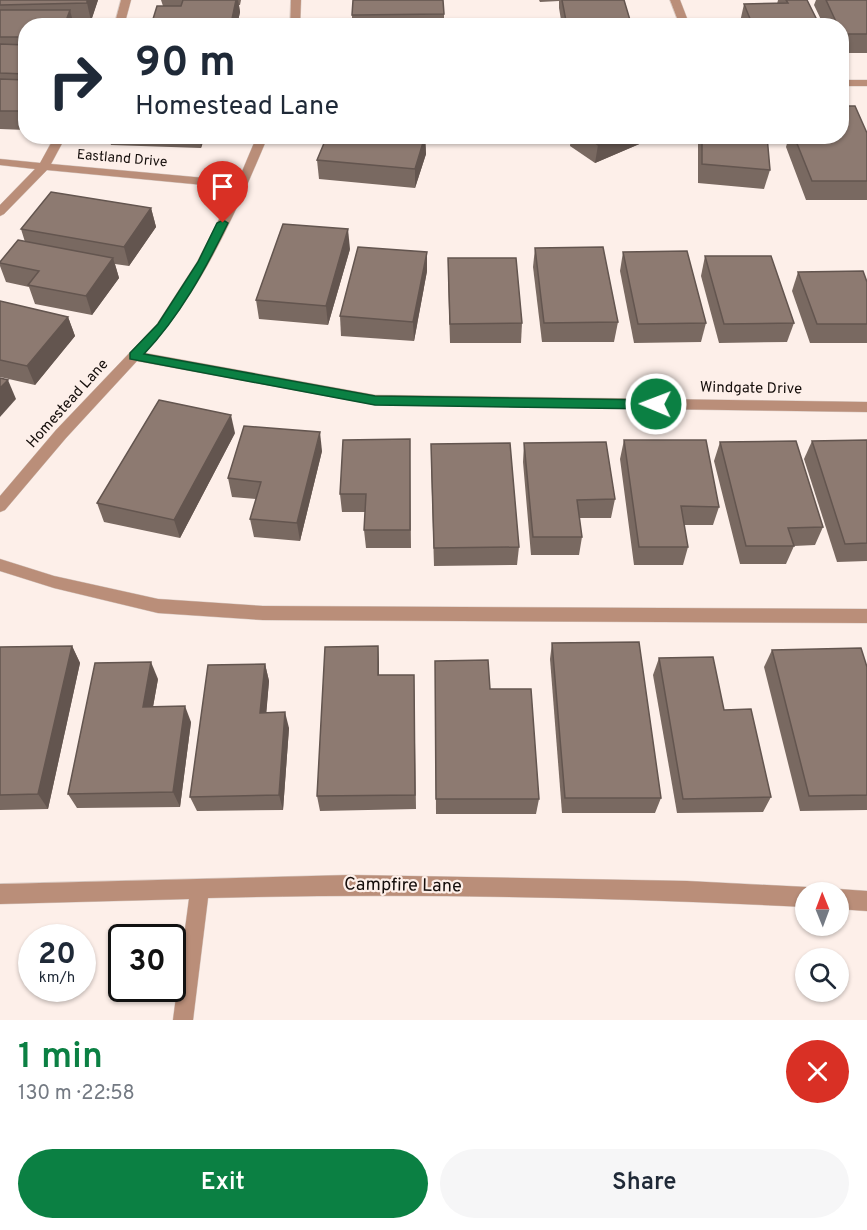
<!DOCTYPE html>
<html lang="en">
<head>
<meta charset="utf-8">
<style>
  body { margin:0; font-family:Overpass,sans-serif; background:#f6f6f7; color:#1f2937; height:100vh; display:flex; flex-direction:column; font-size:22px; white-space:nowrap }
  * { box-sizing:border-box; margin:0 }
  p { font-size:20px; color:#747a83 }
  .icon { flex:none; width:33px; height:33px; fill:none; stroke:currentColor; stroke-width:2; stroke-linecap:round; stroke-linejoin:round }
  .map { position:relative; height:1020px; overflow:hidden }
  .details { display:flex; flex-direction:column; background:#fff; flex:1 }
  .details>* { flex:none }
  .hud { position:absolute; left:18px; top:18px; width:831px; height:126px; border-radius:24px; box-shadow:0 2px 4px #0004; background:#fff; color:#1f2937; overflow:hidden }
  .needle { width:39px; rotate:359deg }
  .tools { position:absolute; left:795px; top:882px; display:grid; gap:12px }
  .tools a { display:grid; place-items:center; width:54px; height:54px; border-radius:50%; background:#fff; box-shadow:0 2px 4px #0004; font-size:30px }
  .speed { position:absolute; left:18px; top:924px; display:flex; gap:12px; font-size:30px; font-weight:700; text-align:center }
  .speed>* { display:grid; place-content:center; width:78px; height:78px; border-radius:50%; background:#fff; box-shadow:0 2px 4px #0004; line-height:1 }
  .speed small { font-size:15px; font-weight:400 }
  .speed .limit { border:3px solid #111; border-radius:9px; background:#fff; color:#111 }
  .pin { position:absolute; display:grid; place-items:center; width:51px; height:51px; color:#fff; margin:-62px -26px; border-radius:50% 50% 50% 0; rotate:-45deg; box-shadow:0 0 6px #0007 }
  .pin .icon { rotate:45deg }
  .me { position:absolute; width:66px; margin:-33px; rotate:271deg; stroke-linejoin:round; filter:drop-shadow(0 0 4px #0008) }
  .turn { display:flex; align-items:center; gap:21px; height:126px; padding:0 18px; font-size:27px }
  .turn .icon { width:78px; height:78px; stroke-width:2.5 }
  .turn b { display:block; font-size:42px; line-height:51px }
  .round { display:grid; place-items:center; flex:none; width:63px; height:63px; border-radius:32px; background:#f6f6f7 }
  .overview { display:flex; align-items:center; justify-content:space-between; height:102px; padding:0 18px }
  h1 { font-size:36px; font-weight:600; line-height:45px; color:#0b8043 }
  .action { display:flex; gap:12px; margin-top:auto; padding:12px 18px }
  .action a { flex:1; height:69px; border-radius:36px; background:#0b8043; color:#fff; font-size:24px; font-weight:600; line-height:69px; text-align:center }
  .action a+a { background:#f6f6f7; color:#1f2937 }
  .map>svg:first-child { display:block }
</style>
</head>
<body>
<div class="map">
<svg width="867" height="1020" viewBox="0 0 867 1020">
  <rect width="100%" height="100%" fill="#fdefe9"/>
  <g fill="none" stroke-linecap="round" stroke-linejoin="round">
    <defs>
      <g id="minor">
        <polygon points="121,0 131,0 124,26 114,26"/>
        <polygon points="291,0 301,0 300,26 290,26"/>
        <polygon points="670,0 680,0 690,26 680,26"/>
        <rect x="842" y="80" width="25" height="6"/>
        <path d="M55 136H66L51 164 238 181 257 136H268C236 212 201 293 145 353L375 395 867 402V412L375 405 137 361 66 438 5 510 0 512V496L56 430 157 324 197 262 235 188 47 170 4 214 0 216V205L35 169 0 165V159L40 163Z"/>
        <polygon points="0,559 54,576 158,599 263,606 867,609 867,623 263,620 158,613 54,588 0,571"/>
        <path d="M350 875 687 881 806 887 814 892H806V907C607 897 407 893 208 898L193 1020H173L189 899 0 904V884Z"/>
        <polygon points="838,889 867,891 867,911 838,909 838,892 831,892"/>
      </g>
    </defs>
    <use href="#minor" stroke="#d8cbc5" stroke-width="1"/>
    <use href="#minor" fill="#ba8e79" fill-rule="evenodd"/>
  </g>
  <g fill="#796961">
    <polygon points="0,0 98,0 91,21 73,21 74,26 26,26 26,130 0,129"/>
    <polygon points="161,0 241,0 240,5 239,5 240,12 237,26 147,26 154,24 153,19 163,6"/>
    <polygon points="539,0 624,0 630,20 629,26 562,26 559,8 559,1 540,2"/>
    <polygon points="778,0 807,0 820,26 741,26 740,22 744,4 777,4"/>
    <polygon points="816,0 867,0 867,53 842,53 842,26 824,26 814,5"/>
    <polygon points="444,14 444,26 352,26 352,15"/>
    <polygon points="867,133 867,200 806,200 786,147 789,136 842,136"/>
    <polygon points="108,136 205,136 201,148 111,145"/>
    <polygon points="327,136 425,136 426,154 415,188 319,179 317,160"/>
    <polygon points="571,136 658,136 595,163 570,146"/>
    <polygon points="698,136 767,136 770,170 764,189 698,183"/>
    <polygon points="151,208 156,227 129,266 115,264 119,278 92,315 35,304 29,287 6,282 0,266 0,262 25,242 21,229"/>
    <polygon points="535,248 618,322 614,342 542,342 533,267"/>
    <polygon points="350,249 328,325 259,319 256,300"/>
    <polygon points="623,252 706,323 701,342 634,343 620,271"/>
    <polygon points="705,256 794,323 787,342 719,343 701,276"/>
    <polygon points="448,258 522,323 521,343 450,343 448,278"/>
    <polygon points="427,271 414,341 341,336 340,316"/>
    <polygon points="798,272 867,282 867,343 810,343 792,291"/>
    <polygon points="0,301 68,317 75,336 35,385 0,377"/>
    <polygon points="235,433 180,538 104,522 97,503"/>
    <polygon points="624,440 719,507 713,525 684,525 688,547 683,565 634,565 620,459"/>
    <polygon points="867,440 867,561 837,562 804,459 812,441"/>
    <polygon points="720,442 823,527 815,545 794,546 786,564 740,564 714,461"/>
    <polygon points="524,443 615,499 611,518 579,518 582,537 579,555 531,555 523,462"/>
    <polygon points="322,451 300,541 254,537 250,519 256,499 232,497 228,478"/>
    <polygon points="410,458 411,548 366,548 364,530 365,512 342,512 340,494"/>
    <polygon points="431,462 519,547 517,565 434,566"/>
    <polygon points="552,643 661,798 655,813 562,813 550,659"/>
    <polygon points="72,646 80,663 48,809 0,810 0,647"/>
    <polygon points="378,646 379,675 414,675 416,809 320,811 317,796"/>
    <polygon points="772,650 867,667 867,810 800,811 764,667"/>
    <polygon points="659,658 724,710 771,797 763,812 677,813 653,675"/>
    <polygon points="435,661 490,689 539,799 536,814 436,814"/>
    <polygon points="265,664 269,681 266,713 289,728 283,810 197,811 190,797"/>
    <polygon points="158,679 153,707 191,722 180,807 77,808 68,794"/>
  </g>
  <g fill="#63554f">
    <polygon points="87,0 98,0 91,21 87,3"/>
    <polygon points="236,0 238,0 240,12 237,26 233,26 232,19"/>
    <polygon points="70,10 74,26 64,26"/>
    <polygon points="199,136 205,136 201,148"/>
    <polygon points="425,136 426,154 415,188 415,169"/>
    <polygon points="617,136 658,136 595,163 598,145"/>
    <polygon points="151,208 156,227 129,266 124,247"/>
    <polygon points="348,229 350,249 328,325 326,306"/>
    <polygon points="427,252 427,271 414,341 413,322"/>
    <polygon points="113,258 119,278 92,315 86,296"/>
    <polygon points="68,317 75,336 35,385 27,366"/>
    <polygon points="8,380 16,399 0,417 0,388"/>
    <polygon points="231,415 235,433 180,538 174,520"/>
    <polygon points="320,432 322,451 300,541 297,523"/>
    <polygon points="72,646 80,663 48,809 38,794"/>
    <polygon points="378,646 379,663 379,692 378,675"/>
    <polygon points="151,662 158,679 150,723 143,707"/>
    <polygon points="265,664 269,681 265,729 260,713"/>
    <polygon points="185,706 191,722 180,807 173,792"/>
    <polygon points="285,712 289,728 283,810 279,795"/>
  </g>
  <g fill="#8d7a71" stroke="#63554f" stroke-width="1.5">
    <polygon points="0,0 87,0 87,3 0,5"/>
    <polygon points="183,0 236,0 232,19 153,19 157,6 181,6"/>
    <polygon points="353,0 443,0 444,14 352,15"/>
    <polygon points="562,0 624,0 630,20 566,21"/>
    <polygon points="786,0 807,0 820,26 753,26 744,4 788,3"/>
    <polygon points="826,0 867,0 867,34 843,34 842,32 842,26 838,26"/>
    <polygon points="0,10 70,10 64,26 26,26 26,37 0,37"/>
    <rect x="353" y="21" width="69" height="5"/>
    <rect x="147" y="24" width="86" height="2"/>
    <polygon points="0,44 26,45 26,74 0,73"/>
    <polygon points="0,79 26,80 26,111 0,111"/>
    <polygon points="842,106 855,106 867,133 867,181 812,181 794,136 842,136"/>
    <polygon points="327,136 425,136 415,169 317,160"/>
    <polygon points="586,136 617,136 598,145"/>
    <polygon points="702,136 767,136 770,170 702,164"/>
    <polygon points="51,192 151,208 124,247 21,229"/>
    <polygon points="283,224 348,229 326,306 256,300"/>
    <polygon points="18,240 113,258 86,296 28,285 39,271 0,263 0,262"/>
    <polygon points="358,247 427,252 413,322 340,316"/>
    <polygon points="603,247 618,322 544,323 535,248"/>
    <polygon points="687,251 706,323 638,324 623,252"/>
    <polygon points="705,256 771,256 794,323 724,324"/>
    <polygon points="448,258 516,258 522,323 450,324"/>
    <polygon points="863,271 867,282 867,324 817,324 798,272"/>
    <polygon points="0,301 68,317 27,366 0,360"/>
    <polygon points="0,378 8,380 0,388"/>
    <polygon points="159,400 231,415 174,520 97,503"/>
    <polygon points="244,426 320,432 297,523 250,519 261,482 228,478"/>
    <polygon points="410,439 410,530 364,530 366,494 340,494 343,440"/>
    <polygon points="624,440 706,440 719,507 681,506 688,547 639,547"/>
    <polygon points="867,440 867,543 845,544 812,441"/>
    <polygon points="796,441 823,527 788,528 794,546 746,546 720,442"/>
    <polygon points="606,442 615,499 577,500 582,537 533,537 524,443"/>
    <polygon points="510,443 519,547 434,548 431,444"/>
    <polygon points="639,642 661,798 565,798 552,643"/>
    <polygon points="72,646 38,794 0,795 0,647"/>
    <polygon points="378,646 378,675 414,675 415,795 317,796 325,647"/>
    <polygon points="861,648 867,667 867,795 809,796 772,650"/>
    <polygon points="713,657 724,710 751,709 771,797 683,799 659,658"/>
    <polygon points="488,660 490,689 531,689 539,799 436,799 435,661"/>
    <polygon points="151,662 143,707 185,706 173,792 68,794 95,663"/>
    <polygon points="265,664 260,713 285,712 279,795 190,797 208,665"/>
  </g>
  <path fill="#0b8043" stroke="#07532c" stroke-width="1.5" d="M223 220 228 223C205 270 180 316 144 354L375 396 656 400 662 404 656 409 375 405 130 359V353L158 324 198 262 217 223Z"/>
  <g text-anchor="middle" dominant-baseline="central" stroke-width="4.5" stroke-linejoin="round" paint-order="stroke">
    <g font-size="14" fill="#150e0b" stroke="#fdefe9">
      <text transform="translate(122 159) rotate(5)">Eastland Drive</text>
    </g>
    <g font-size="15" fill="#150e0b" stroke="#fdefe9">
      <text transform="translate(751 389) rotate(1)">Windgate Drive</text>
      <text transform="translate(68 404) rotate(-48)">Homestead Lane</text>
    </g>
    <g font-size="18" fill="#150e0b" stroke="#fdefe9">
      <text transform="translate(403 886) rotate(1)">Campfire Lane</text>
    </g>
  </g>
</svg>
<div class="tools">
<a><svg class="needle" viewBox="-14 -14 28 28"><path d="M0-13l5 13h-10z" fill="#e53935"/><path d="M0 13l5-13h-10z" fill="#747a83"/></svg></a>
<a><svg class="icon" aria-label="search" viewBox="0 0 24 24"><circle cx="10" cy="10" r="6"/><path d="M15 15l6 6"/></svg></a>
</div>
<div class="speed"><div>20<small>km/h</small></div><div class="limit">30</div></div>
<div class="pin" style="left:223px;top:223px;background:#d93025"><svg class="icon" aria-label="arrive" viewBox="0 0 24 24"><path d="M6 21V4h12l-3 4 3 4H6"/></svg></div>
<svg class="me" style="left:656px;top:404px" viewBox="-20 -20 40 40"><circle r="17" fill="#0b8043" stroke="#fff" stroke-width="3"/><path d="M0-11L8 9 0 5-8 9z" fill="#fff"/></svg>
<div class="hud">
<div class="turn"><svg class="icon" aria-label="right" viewBox="0 0 24 24"><path d="M7 20v-9h11M14 6l5 5-5 5"/></svg><div><b>90 m</b>Homestead Lane</div></div>
</div>
</div>
<section class="details">
<div class="overview"><div><h1>1 min</h1><p>130 m · 22:58</p></div><a class="round" style="background:#d93025;color:#fff"><svg class="icon" aria-label="close" viewBox="0 0 24 24"><path d="M6 6l12 12M18 6L6 18"/></svg></a></div>
<div class="action"><a>Exit</a><a>Share</a></div>
</section>
</body>
</html>
